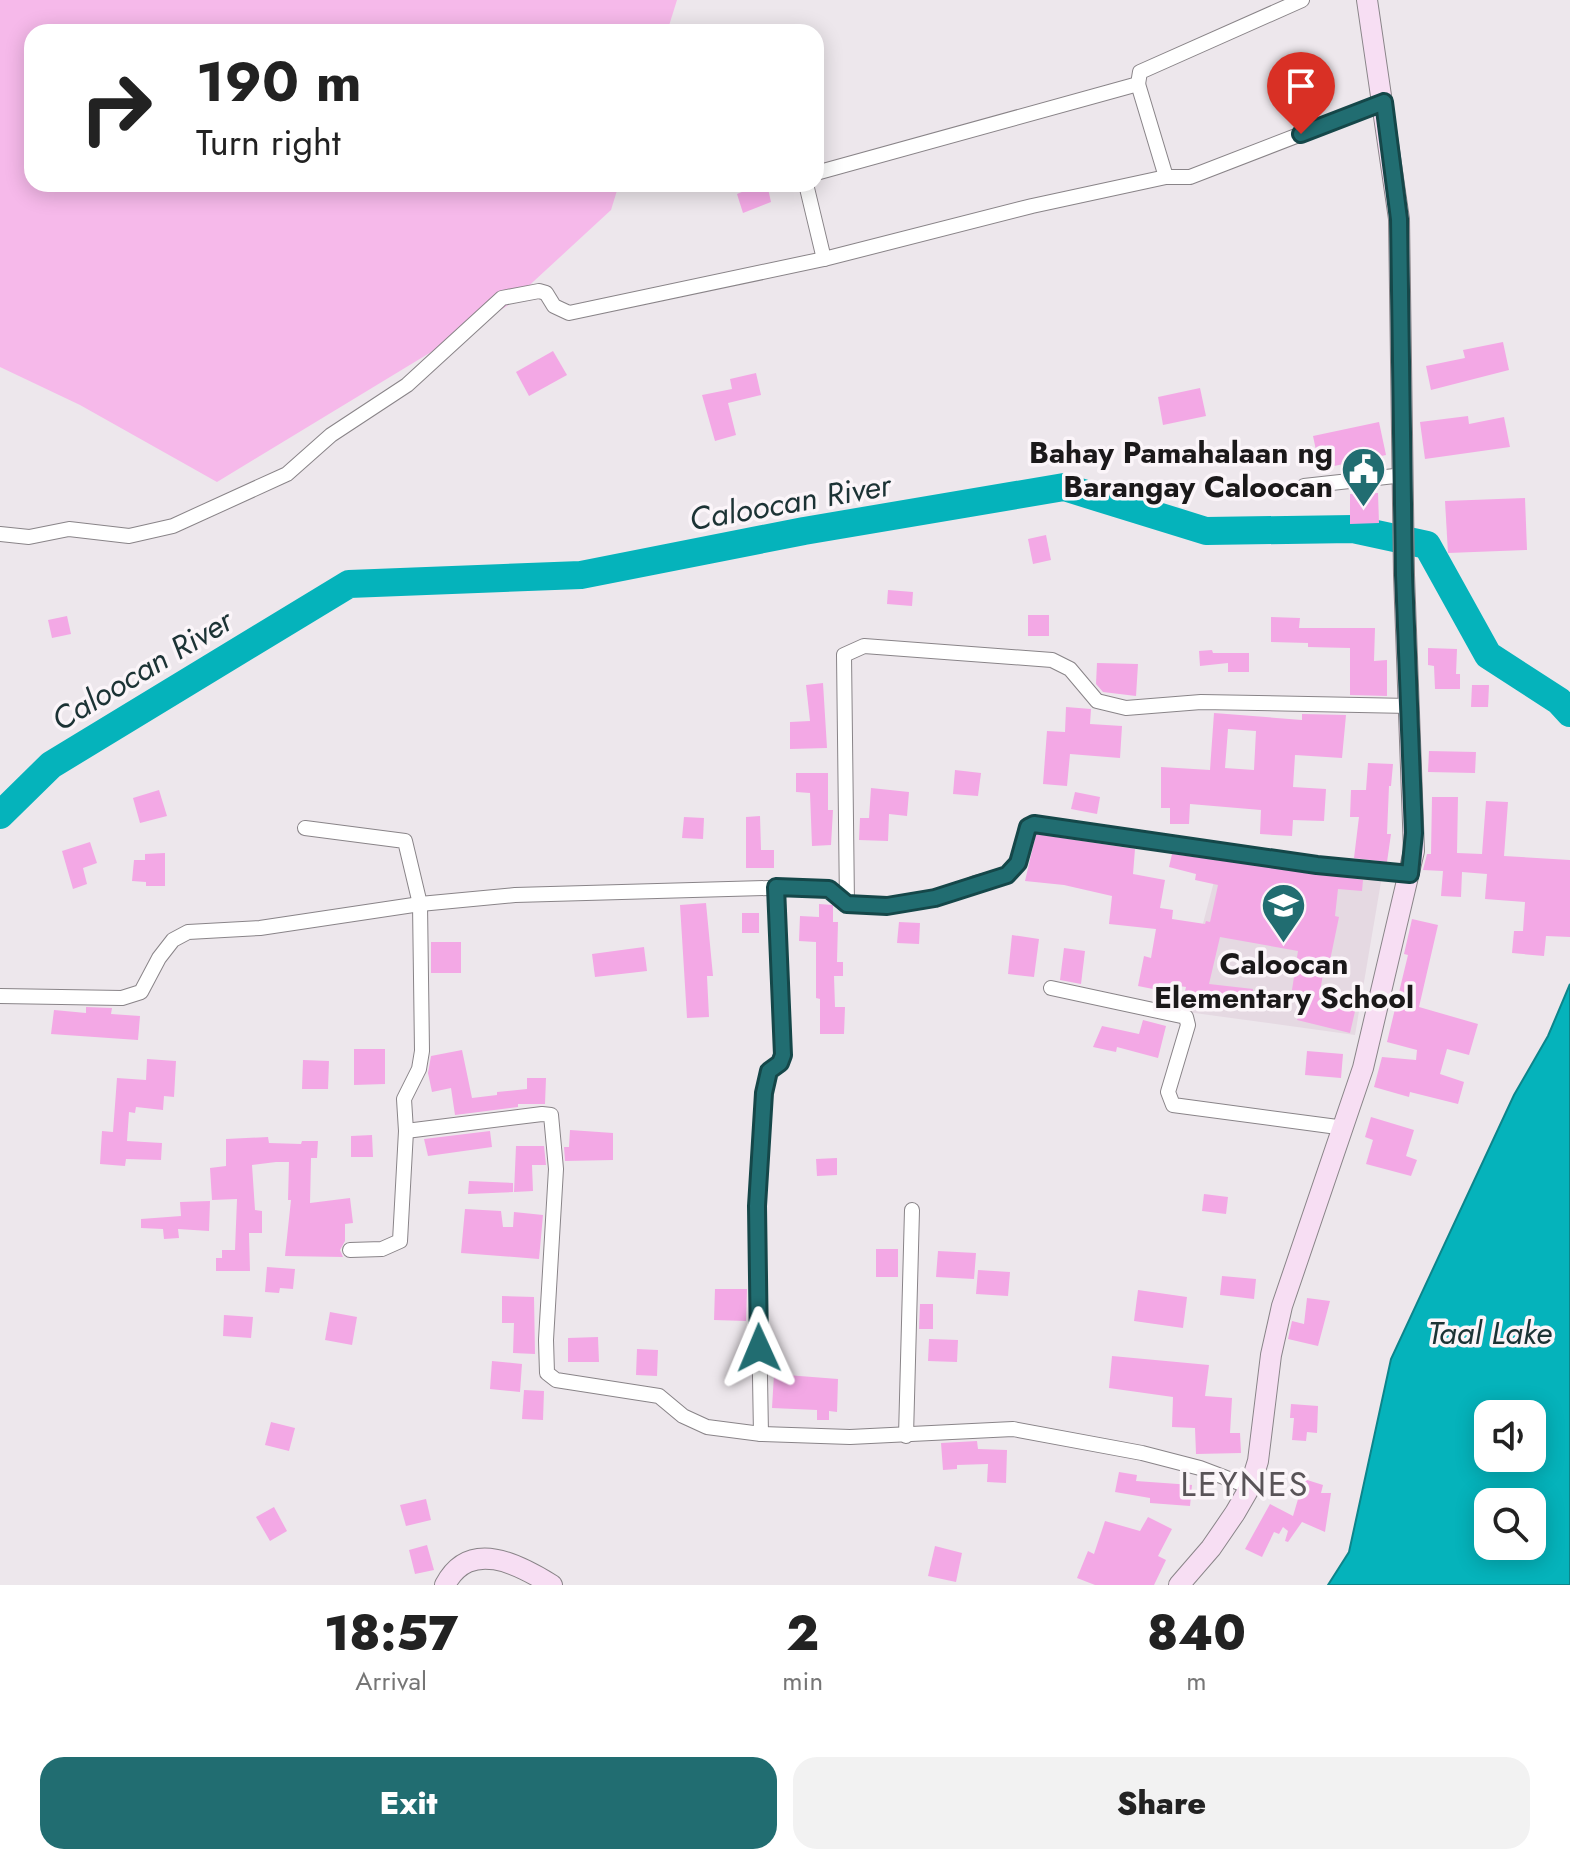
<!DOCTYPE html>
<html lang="en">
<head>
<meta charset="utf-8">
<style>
  body { margin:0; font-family:Jost,sans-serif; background:#f2f2f2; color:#222; height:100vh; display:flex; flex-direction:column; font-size:30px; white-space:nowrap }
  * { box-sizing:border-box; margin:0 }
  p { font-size:26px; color:#767676 }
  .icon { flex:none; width:44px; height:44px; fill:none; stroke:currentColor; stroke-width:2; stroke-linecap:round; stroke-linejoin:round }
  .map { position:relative; height:1585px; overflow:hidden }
  .drawer { display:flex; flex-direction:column; background:#fff; flex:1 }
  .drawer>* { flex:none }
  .banner { position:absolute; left:24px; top:24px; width:800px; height:168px; border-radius:24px; box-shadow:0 4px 20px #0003; background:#fff; color:#222; overflow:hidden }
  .controls { position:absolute; left:1474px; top:1400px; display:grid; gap:16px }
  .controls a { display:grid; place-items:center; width:72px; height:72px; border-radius:16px; background:#fff; box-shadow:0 4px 20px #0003; font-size:40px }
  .pin { position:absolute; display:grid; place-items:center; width:68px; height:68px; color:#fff; margin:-82px -34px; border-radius:50% 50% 50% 0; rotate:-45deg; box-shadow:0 0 8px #0007 }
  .pin .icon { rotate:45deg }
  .me { position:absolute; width:88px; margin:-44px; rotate:359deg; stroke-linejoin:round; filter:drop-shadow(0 0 6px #0008) }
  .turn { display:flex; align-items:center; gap:28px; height:168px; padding:0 40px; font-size:36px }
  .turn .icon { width:104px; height:104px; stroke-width:2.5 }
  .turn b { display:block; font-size:56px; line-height:68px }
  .eta { display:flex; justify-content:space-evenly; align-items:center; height:136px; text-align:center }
  .eta b { font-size:48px; font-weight:800; line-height:56px }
  .primary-button { display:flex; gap:16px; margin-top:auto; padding:16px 40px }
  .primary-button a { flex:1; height:92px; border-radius:24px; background:#216d71; color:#fff; font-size:32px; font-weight:800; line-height:92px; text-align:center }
  .primary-button a+a { background:#f2f2f2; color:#222 }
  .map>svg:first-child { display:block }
</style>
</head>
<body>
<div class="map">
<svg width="1570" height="1585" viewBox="0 0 1570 1585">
  <rect width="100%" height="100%" fill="#ede7ec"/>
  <polygon fill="#e5d9e2" points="1222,851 1382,876 1355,1035 1180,1011"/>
  <polygon fill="#f6b9ea" points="0,0 677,0 667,32 32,32 32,184 619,184 611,210 507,306 217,482 80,405 0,367"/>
  <path fill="#05b3bb" stroke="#0c858b" stroke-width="2" fill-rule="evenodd" d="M1570 984V1585H1328L1349 1552 1391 1359 1514 1095 1548 1036ZM1488 1414H1532V1458H1488ZM1488 1502H1532V1546H1488Z"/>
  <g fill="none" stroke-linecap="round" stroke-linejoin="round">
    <polyline stroke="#05b3bb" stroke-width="28" points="0,815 51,765 349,584 581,575 804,531 1064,487 1206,531 1353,529 1427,545 1488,655 1559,701 1570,713"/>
  </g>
  <g fill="#f3a8e5" fill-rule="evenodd">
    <polygon points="761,184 767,184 771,202 743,213 737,194"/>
    <polygon points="1503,342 1509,370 1431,390 1426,366 1465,358 1463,350"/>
    <polygon points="553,351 567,375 529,396 516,372"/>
    <polygon points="756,373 761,395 728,403 736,435 715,441 702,395 732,389 730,379"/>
    <polygon points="1200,388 1206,416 1163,425 1158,397"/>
    <polygon points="1468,416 1469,424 1504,417 1510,447 1425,459 1420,422"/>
    <polygon points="1379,422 1386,455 1320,469 1313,436"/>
    <polygon points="1378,493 1379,523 1350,524 1350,494"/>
    <polygon points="1525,498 1527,550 1448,553 1445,501"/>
    <polygon points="1046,535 1051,560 1033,564 1028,539"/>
    <polygon points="888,590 913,592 912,606 887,604"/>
    <rect x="1028" y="615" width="21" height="21"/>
    <polygon points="67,616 71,634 52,638 48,620"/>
    <polygon points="1271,617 1300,618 1299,628 1375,628 1374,661 1387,660 1387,696 1350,695 1350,648 1308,647 1308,643 1271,642"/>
    <polygon points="1428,648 1457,649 1456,674 1460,674 1460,689 1435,689 1434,666 1428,665"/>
    <polygon points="1212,650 1213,653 1249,653 1249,672 1228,672 1228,663 1200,666 1199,651"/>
    <polygon points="1097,663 1138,664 1136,696 1103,692 1096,684"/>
    <polygon points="823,683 827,748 790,749 790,722 810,721 806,685"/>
    <polygon points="1472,685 1489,685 1488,707 1471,707"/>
    <polygon points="1066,707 1091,709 1090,724 1122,726 1120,758 1070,754 1067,786 1043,784 1047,731 1065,732"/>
    <path d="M1214 713 1302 720V714L1346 715 1342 758 1295 755 1293 787 1326 789 1324 821 1293 820 1292 836 1260 834 1261 810 1190 804 1189 824H1170V808H1161V767L1210 770ZM1228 729 1256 731 1254 770 1225 768Z"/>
    <polygon points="1429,751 1476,752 1475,773 1428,772"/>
    <polygon points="1368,763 1393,764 1391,786 1389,786 1387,834 1391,834 1387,862 1354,858 1359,817 1350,817 1351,790 1366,790"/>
    <polygon points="955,770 981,773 978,796 953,794"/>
    <polygon points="796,773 828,773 828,810 833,810 831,845 812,846 810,793 796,792"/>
    <polygon points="871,788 909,792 907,816 889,814 888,841 859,840 860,818 869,818"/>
    <polygon points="159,790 167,816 140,823 133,798"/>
    <polygon points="1075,792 1100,797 1097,814 1071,809"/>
    <polygon points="1432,797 1458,797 1457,853 1482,854 1486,801 1508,802 1504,856 1570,860 1570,937 1546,936 1544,956 1512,953 1514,931 1523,931 1525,902 1485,899 1487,874 1462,872 1461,897 1441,896 1443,871 1423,870 1427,854 1431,854"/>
    <polygon points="760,816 761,850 774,850 774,868 746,868 746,817"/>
    <polygon points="684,817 704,818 703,839 682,838"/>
    <polygon points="1036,834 1135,849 1133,874 1165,880 1160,908 1173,910 1172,919 1205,924 1206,921 1210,922 1218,885 1195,880 1196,874 1169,867 1172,854 1363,880 1362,891 1338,889 1335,916 1339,917 1327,975 1323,974 1319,998 1356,1007 1350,1033 1297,1020 1304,992 1292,990 1298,951 1220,937 1209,984 1253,989 1251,1008 1226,1006 1225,1010 1183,1001 1186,987 1159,983 1158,990 1138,986 1144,956 1151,958 1156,929 1109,924 1112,896 1064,885 1025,881"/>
    <polygon points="90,842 97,863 83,868 87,884 73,889 62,851"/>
    <polygon points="165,853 165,886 146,886 146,882 132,881 134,860 145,860 145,854"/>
    <polygon points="706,903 713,976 707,976 709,1017 687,1018 680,905"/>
    <polygon points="819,904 833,905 833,922 838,922 837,962 843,962 843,976 834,976 835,1007 845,1007 844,1034 820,1034 820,999 816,998 816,942 799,941 800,916 819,917"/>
    <rect x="742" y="913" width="17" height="20"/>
    <polygon points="1412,919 1438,925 1419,1007 1478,1024 1469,1055 1447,1049 1440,1074 1464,1082 1458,1104 1410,1092 1409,1097 1374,1087 1382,1057 1416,1060 1417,1050 1387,1042 1408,955 1404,954"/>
    <polygon points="899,922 920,923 919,944 897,943"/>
    <polygon points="1012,935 1039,939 1034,977 1008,974"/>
    <rect x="431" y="942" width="30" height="31"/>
    <polygon points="644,947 647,971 595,977 592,954"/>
    <polygon points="1064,948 1085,951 1081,984 1060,980"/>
    <polygon points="86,1007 112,1008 111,1014 140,1016 138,1040 51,1034 54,1010 86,1013"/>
    <polygon points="1143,1020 1166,1026 1158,1058 1117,1047 1116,1052 1093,1047 1102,1026 1139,1034"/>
    <polygon points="354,1049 385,1049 385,1084 354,1085"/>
    <polygon points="462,1050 472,1098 497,1095 497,1092 527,1089 527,1078 546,1078 545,1104 518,1104 518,1107 455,1115 451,1088 432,1092 428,1073 431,1056"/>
    <polygon points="1307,1051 1343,1054 1341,1078 1305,1075"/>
    <polygon points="147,1059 176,1061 174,1097 164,1096 163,1110 136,1107 135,1113 129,1112 127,1141 162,1143 161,1160 126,1159 125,1166 100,1164 102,1131 113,1132 117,1078 146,1080"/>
    <polygon points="303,1060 329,1061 328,1089 302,1089"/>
    <polygon points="1371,1117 1414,1130 1406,1156 1417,1160 1411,1176 1366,1164 1373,1140 1365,1137"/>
    <polygon points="570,1130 613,1133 613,1160 565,1161 564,1147 569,1147"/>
    <polygon points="490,1131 492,1147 428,1156 424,1139"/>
    <polygon points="372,1135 373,1157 351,1157 351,1136"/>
    <polygon points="268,1137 269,1143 301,1144 302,1141 318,1141 317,1158 311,1158 310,1203 350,1198 353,1223 345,1224 345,1241 340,1250 343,1257 285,1256 291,1200 288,1200 289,1162 276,1162 252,1165 255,1210 262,1211 262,1233 249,1233 250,1271 216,1271 216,1258 222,1258 222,1250 235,1250 237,1199 212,1200 210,1168 226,1166 226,1139"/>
    <polygon points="516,1146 544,1146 546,1165 532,1165 533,1191 514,1192"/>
    <polygon points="837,1158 837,1175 817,1176 816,1159"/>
    <polygon points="469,1181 513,1183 513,1192 468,1194"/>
    <polygon points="1204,1194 1228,1197 1226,1214 1202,1211"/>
    <polygon points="210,1201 209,1231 178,1229 179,1238 164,1239 163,1229 141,1228 141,1219 181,1216 180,1202"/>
    <polygon points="465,1209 501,1211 503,1227 513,1227 514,1212 543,1215 539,1259 461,1253"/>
    <rect x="876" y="1249" width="22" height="28"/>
    <polygon points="938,1251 976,1253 974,1279 936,1277"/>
    <polygon points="267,1267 295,1269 293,1289 280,1288 279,1293 265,1292"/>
    <polygon points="978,1270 1010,1272 1008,1296 976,1294"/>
    <polygon points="1222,1276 1256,1279 1254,1299 1220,1295"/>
    <polygon points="715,1289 747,1289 746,1321 714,1320"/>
    <polygon points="1138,1290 1187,1297 1183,1328 1134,1321"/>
    <polygon points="502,1296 534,1297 535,1354 513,1353 514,1323 502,1323"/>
    <polygon points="1307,1298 1330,1301 1318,1346 1288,1339 1292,1321 1304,1324"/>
    <polygon points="920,1304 933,1304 933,1329 919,1329"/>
    <polygon points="330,1312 357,1317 352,1345 325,1340"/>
    <polygon points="224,1315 253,1317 251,1338 223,1336"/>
    <polygon points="598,1337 599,1362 568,1362 568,1338"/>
    <polygon points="929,1339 958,1340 957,1362 928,1361"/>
    <polygon points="637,1349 658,1350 657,1376 636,1375"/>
    <polygon points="1112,1356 1209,1365 1205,1396 1232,1398 1230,1433 1240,1433 1241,1453 1196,1454 1195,1428 1172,1427 1173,1397 1109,1388"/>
    <polygon points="492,1361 522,1364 520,1392 490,1389"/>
    <polygon points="774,1374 838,1379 837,1412 829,1411 829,1420 817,1420 817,1410 772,1408"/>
    <polygon points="524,1390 544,1391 543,1420 522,1419"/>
    <polygon points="1291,1404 1318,1406 1317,1433 1307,1432 1306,1441 1292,1440 1294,1418 1290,1418"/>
    <polygon points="271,1422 295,1428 289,1451 265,1445"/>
    <polygon points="977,1441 978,1449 1007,1450 1006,1483 987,1482 988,1464 957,1465 957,1469 943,1470 941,1443"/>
    <polygon points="1119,1472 1137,1475 1136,1481 1192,1485 1190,1506 1150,1503 1150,1498 1115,1492"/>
    <polygon points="1304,1479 1323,1485 1321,1493 1331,1493 1325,1532 1302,1522 1288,1542 1285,1541 1288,1531 1283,1527 1279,1534 1274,1532 1262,1557 1245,1549 1270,1504 1293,1516"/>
    <polygon points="426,1499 431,1520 406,1526 400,1505"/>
    <polygon points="274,1507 287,1531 270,1541 256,1517"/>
    <polygon points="1148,1517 1172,1529 1158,1556 1166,1560 1154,1585 1095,1585 1077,1578 1088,1551 1094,1554 1105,1521 1140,1531"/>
    <polygon points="427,1545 434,1570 415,1574 409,1550"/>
    <polygon points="935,1546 962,1553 956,1582 928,1576"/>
  </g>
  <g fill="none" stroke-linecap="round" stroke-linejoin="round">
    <defs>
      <g id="street">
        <polyline points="1138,84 1166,177"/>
        <polyline points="816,173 1138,84 1140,72 1302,0"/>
        <polyline points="806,184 824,259"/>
        <polyline points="1304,486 1404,475"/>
        <polyline points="0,534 29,537 69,529 129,536 173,526 287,474 331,435 407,385 502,298 539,291 546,293 554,306 569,313 824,259 1032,206 1166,177 1190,177 1384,102"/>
        <polyline points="305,828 405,841 420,904 422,1051 419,1069 404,1099 406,1131 400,1241 382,1249 350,1250"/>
        <polyline points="847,904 844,655 864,646 1052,660 1070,669 1097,701 1126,708 1201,702 1410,706"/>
        <polyline points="1051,988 1186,1017 1188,1025 1168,1092 1173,1105 1345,1128"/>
        <polyline points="0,996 122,998 141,992 159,958 173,940 188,932 260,928 420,904 515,895 803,887 829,889 847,904 887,906 950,894 975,883 1007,875 1018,863 1028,827 1034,824 1317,865 1410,874"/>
        <polyline points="406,1131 542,1114 551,1115 556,1169 546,1340 547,1373 556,1380 659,1396 683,1416 707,1427 761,1434 850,1437 1013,1429 1142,1453 1200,1468 1250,1487"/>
        <polyline points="761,1434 757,1206 764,1093 769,1071 780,1063 783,1055 776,887"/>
        <polyline points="906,1436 912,1210"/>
      </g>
      <g id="secondary">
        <path d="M445 1585C470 1538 518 1564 552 1585"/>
        <polyline points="1179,1585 1211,1548 1235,1513 1250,1487 1258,1461 1271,1355 1282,1306 1363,1068 1414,851 1404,575 1399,219 1367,0"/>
      </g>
    </defs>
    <use href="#street" stroke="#898488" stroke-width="16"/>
    <use href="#secondary" stroke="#898488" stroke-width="22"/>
    <use href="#street" stroke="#fff" stroke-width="14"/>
    <use href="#secondary" stroke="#f7def3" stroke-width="20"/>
  </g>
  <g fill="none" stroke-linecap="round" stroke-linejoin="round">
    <defs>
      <polyline id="route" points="759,1348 757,1206 764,1093 769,1071 780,1063 783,1055 776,887 829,889 847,904 887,906 935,898 1007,875 1018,863 1028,827 1034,824 1317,865 1410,874 1414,833 1404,575 1399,219 1384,102 1301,134"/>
    </defs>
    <use href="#route" stroke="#154749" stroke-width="20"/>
    <use href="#route" stroke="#216d71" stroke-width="14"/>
  </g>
  <defs>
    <symbol id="civic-pin" viewBox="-11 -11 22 30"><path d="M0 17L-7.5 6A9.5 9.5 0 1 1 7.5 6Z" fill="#216d71" stroke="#fbf5f9"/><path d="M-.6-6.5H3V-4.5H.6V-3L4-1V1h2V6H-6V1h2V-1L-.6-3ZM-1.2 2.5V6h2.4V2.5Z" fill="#fff"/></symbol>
    <symbol id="school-pin" viewBox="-11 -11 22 30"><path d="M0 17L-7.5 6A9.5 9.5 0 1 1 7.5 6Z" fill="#216d71" stroke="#fbf5f9"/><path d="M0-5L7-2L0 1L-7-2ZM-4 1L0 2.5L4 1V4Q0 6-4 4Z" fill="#fff"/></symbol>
  </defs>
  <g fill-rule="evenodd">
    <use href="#civic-pin" x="1338" y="444" width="51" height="69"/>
    <use href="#school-pin" x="1258" y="880" width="51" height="69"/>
  </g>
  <g text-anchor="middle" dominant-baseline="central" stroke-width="7" stroke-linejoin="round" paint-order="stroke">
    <g font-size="30" font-weight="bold" fill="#1b191a" stroke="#fbf5f9" text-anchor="end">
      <text x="1333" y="452">Bahay Pamahalaan ng<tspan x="1333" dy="34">Barangay Caloocan</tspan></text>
      <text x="1284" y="963" text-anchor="middle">Caloocan<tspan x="1284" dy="34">Elementary School</tspan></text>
    </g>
    <g font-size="32" font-style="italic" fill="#1c3335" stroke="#fbf5f9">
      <text transform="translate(790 502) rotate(-10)">Caloocan River</text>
      <text transform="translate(142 670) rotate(-31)">Caloocan River</text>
      <text x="1490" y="1333">Taal Lake</text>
    </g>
    <g font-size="34" letter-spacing="2" fill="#595458" stroke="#fbf5f9">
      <text x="1245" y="1484">LEYNES</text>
    </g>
  </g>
</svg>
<div class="controls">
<a><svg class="icon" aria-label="sound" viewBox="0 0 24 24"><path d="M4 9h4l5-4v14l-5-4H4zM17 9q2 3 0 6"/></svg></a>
<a><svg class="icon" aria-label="search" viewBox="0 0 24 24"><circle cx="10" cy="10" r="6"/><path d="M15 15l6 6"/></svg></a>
</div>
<div class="pin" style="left:1301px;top:134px;background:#d93025"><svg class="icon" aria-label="arrive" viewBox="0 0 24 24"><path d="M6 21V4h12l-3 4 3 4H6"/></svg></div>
<svg class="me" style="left:759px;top:1348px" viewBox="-20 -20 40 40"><path d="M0-17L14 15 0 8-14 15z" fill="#216d71" stroke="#fff" stroke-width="4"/></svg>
<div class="banner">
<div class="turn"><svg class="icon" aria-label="right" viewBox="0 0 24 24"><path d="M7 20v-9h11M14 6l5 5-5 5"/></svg><div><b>190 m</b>Turn right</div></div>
</div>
</div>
<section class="drawer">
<div class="eta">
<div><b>18:57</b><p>Arrival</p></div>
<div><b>2</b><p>min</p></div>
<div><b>840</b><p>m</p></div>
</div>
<div class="primary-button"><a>Exit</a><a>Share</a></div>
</section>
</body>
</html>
